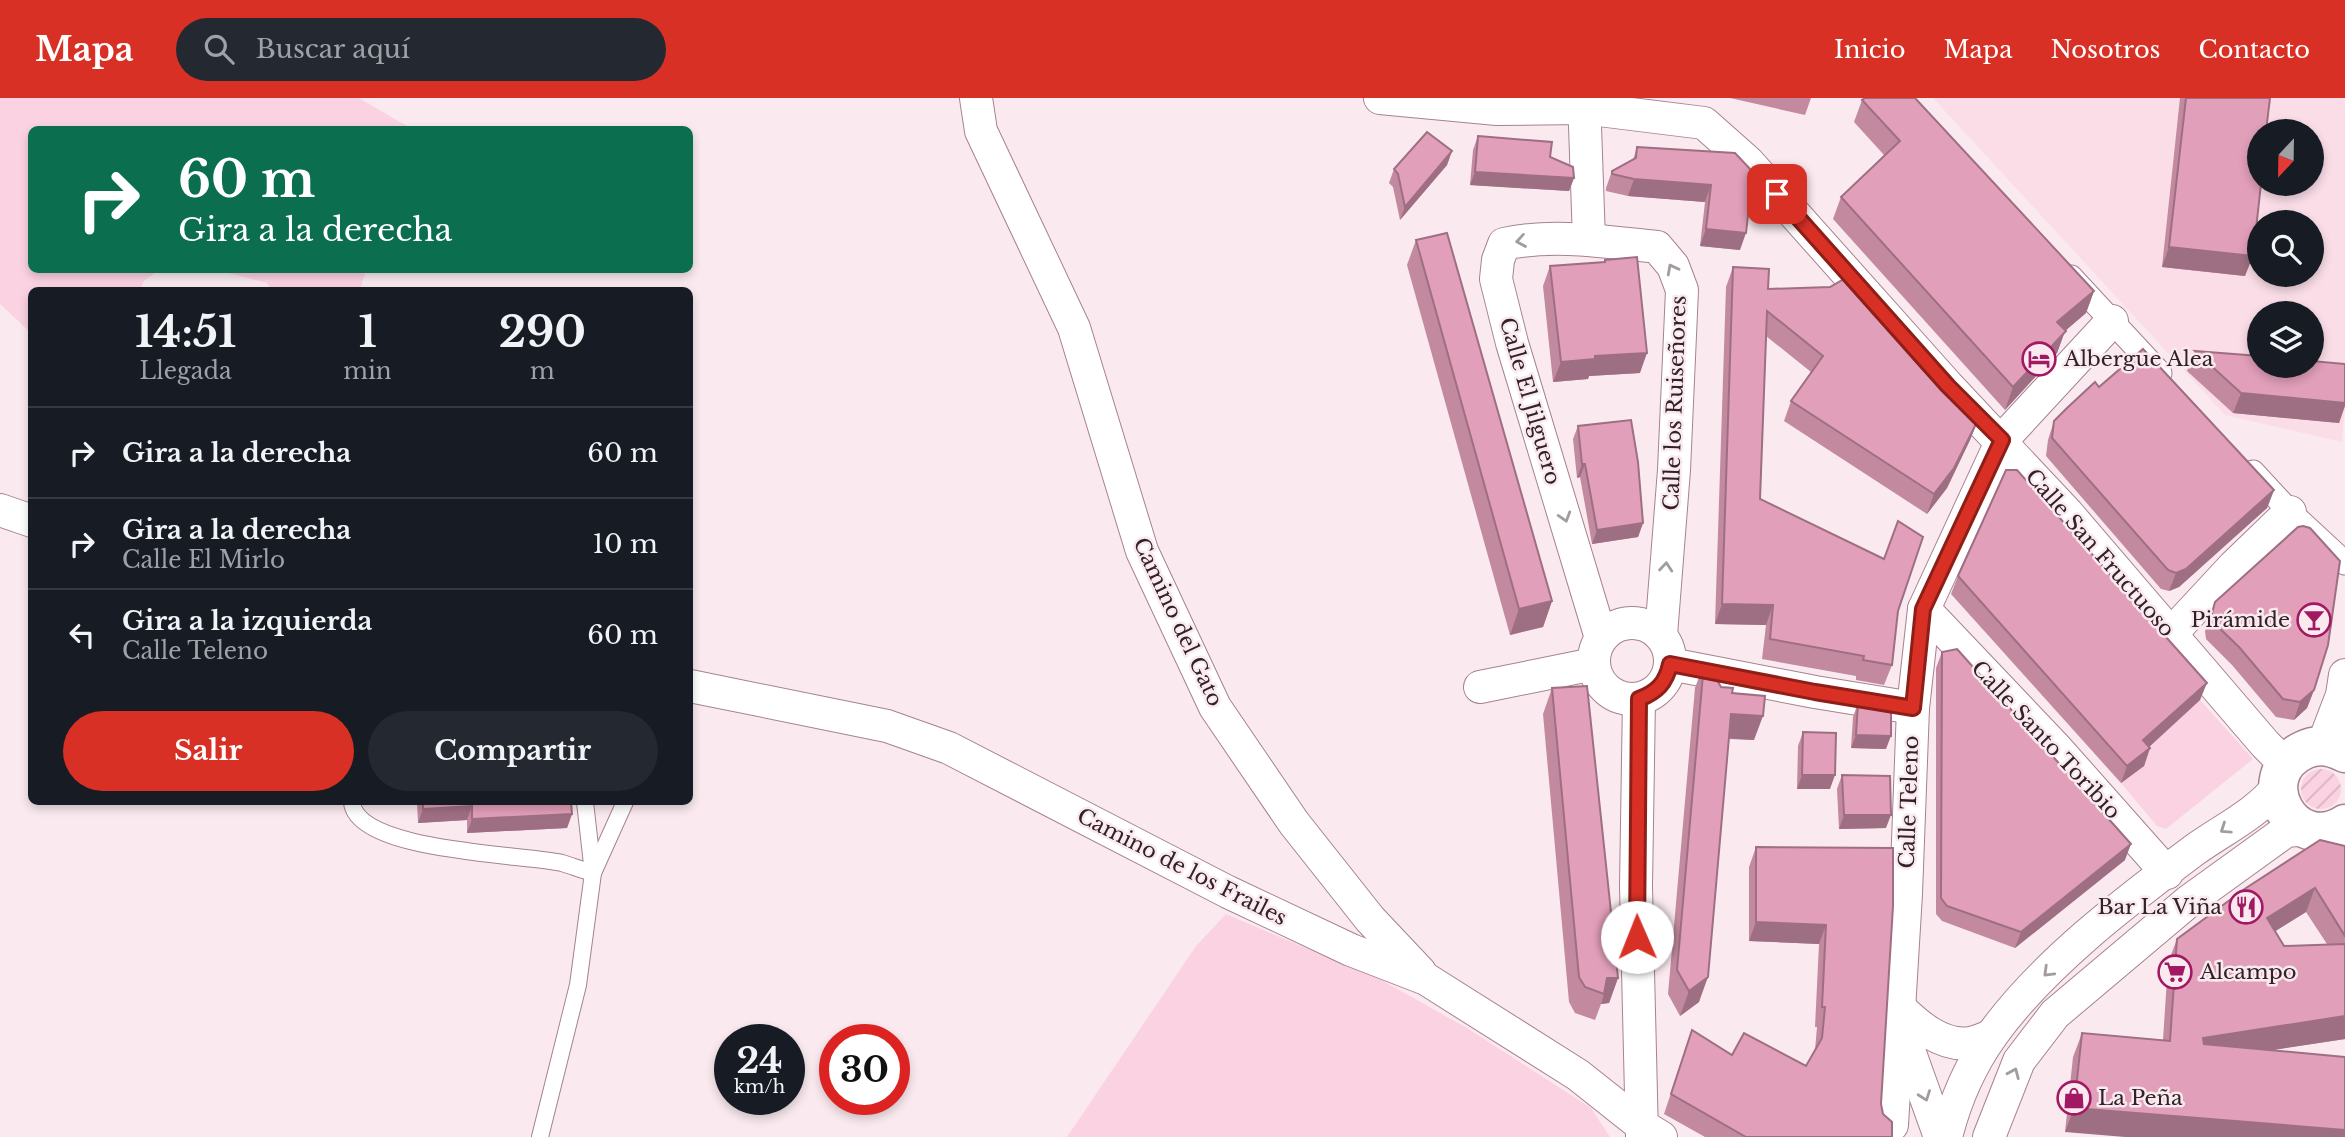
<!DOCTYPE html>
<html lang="es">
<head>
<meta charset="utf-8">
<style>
  body { margin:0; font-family:"Libre Baskerville",serif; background:#242831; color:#f1f3f6; height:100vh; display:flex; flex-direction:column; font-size:26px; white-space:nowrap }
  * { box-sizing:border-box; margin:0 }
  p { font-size:23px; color:#9ea1a6 }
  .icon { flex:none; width:38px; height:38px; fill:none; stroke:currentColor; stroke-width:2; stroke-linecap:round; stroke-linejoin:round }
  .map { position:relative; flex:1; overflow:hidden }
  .sheet { position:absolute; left:28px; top:189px; width:665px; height:518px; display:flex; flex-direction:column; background:#171b24; border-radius:10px; box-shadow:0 4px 10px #0003 }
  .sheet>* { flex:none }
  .banner { position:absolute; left:28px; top:28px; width:665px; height:147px; border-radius:10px; box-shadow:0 4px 10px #0003; background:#0b6e4f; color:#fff; overflow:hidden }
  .needle { width:46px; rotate:202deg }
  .controls { position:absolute; left:2247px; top:21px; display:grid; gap:14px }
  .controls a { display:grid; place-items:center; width:77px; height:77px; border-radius:50%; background:#171b24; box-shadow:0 4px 10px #0003; font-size:35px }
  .speed { position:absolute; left:714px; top:926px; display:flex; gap:14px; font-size:35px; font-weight:700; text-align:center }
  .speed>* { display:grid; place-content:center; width:91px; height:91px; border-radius:50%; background:#171b24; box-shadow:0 4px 10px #0003; line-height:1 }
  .speed small { font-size:18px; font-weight:400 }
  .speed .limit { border:10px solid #d22; background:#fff; color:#111 }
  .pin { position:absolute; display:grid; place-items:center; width:60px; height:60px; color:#fff; margin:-30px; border-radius:14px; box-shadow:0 4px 10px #0006 }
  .me { position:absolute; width:77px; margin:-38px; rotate:359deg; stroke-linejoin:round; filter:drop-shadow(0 0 5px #0008) }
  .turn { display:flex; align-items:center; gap:24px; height:147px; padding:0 35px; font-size:32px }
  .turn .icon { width:91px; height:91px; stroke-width:2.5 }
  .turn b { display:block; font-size:49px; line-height:60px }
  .eta { display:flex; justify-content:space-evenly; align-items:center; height:119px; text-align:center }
  .eta b { font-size:42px; font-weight:700; line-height:49px }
  .cta { display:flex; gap:14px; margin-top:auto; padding:14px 35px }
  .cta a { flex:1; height:80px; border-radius:42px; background:#d93025; color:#fff; font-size:28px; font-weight:700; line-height:80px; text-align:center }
  .cta a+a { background:#242831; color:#f1f3f6 }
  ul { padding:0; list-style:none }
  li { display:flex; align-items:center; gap:21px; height:91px; padding:0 35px; border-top:2px solid #363941 }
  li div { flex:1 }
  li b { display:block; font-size:26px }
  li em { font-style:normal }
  header { display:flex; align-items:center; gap:42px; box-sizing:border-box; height:98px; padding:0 35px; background:#d93025; color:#fff }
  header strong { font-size:33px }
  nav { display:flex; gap:38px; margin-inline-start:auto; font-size:24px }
  .search { width:490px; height:63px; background:#242831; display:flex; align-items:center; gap:18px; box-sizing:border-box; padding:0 24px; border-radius:38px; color:#9ea1a6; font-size:26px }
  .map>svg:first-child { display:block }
</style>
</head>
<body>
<header>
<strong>Mapa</strong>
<div class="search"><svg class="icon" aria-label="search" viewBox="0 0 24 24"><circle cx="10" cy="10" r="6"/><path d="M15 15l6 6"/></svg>Buscar aquí</div>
<nav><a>Inicio</a><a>Mapa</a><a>Nosotros</a><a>Contacto</a></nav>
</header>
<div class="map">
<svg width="2345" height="1039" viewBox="0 0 2345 1039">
  <defs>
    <pattern id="garden-furrows" width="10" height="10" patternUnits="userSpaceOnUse" patternTransform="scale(1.75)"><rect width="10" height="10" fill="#fbd2e1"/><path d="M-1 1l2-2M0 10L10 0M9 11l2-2" fill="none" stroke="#d7b4c1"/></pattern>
  </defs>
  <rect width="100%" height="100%" fill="#faeaf0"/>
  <path fill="#fadde7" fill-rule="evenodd" d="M1933 0H2345V308L2342 344 2225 317ZM2259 33H2312V86H2259ZM2259 124H2312V177H2259ZM2259 215H2312V268H2259Z"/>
  <g fill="#fbd2e1">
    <polygon points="0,0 359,0 412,31 32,32 32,172 159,172 144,183 140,192 32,192 31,235 0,206"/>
    <polygon points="217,172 366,172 360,192 271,192 267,185"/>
    <polygon points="2200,602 2253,661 2166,731 2157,728 2121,685 2143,668 2133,655"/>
    <polygon points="1226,816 1383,883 1467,930 1591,1010 1610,1039 1067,1039 1196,848"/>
  </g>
  <circle fill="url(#garden-furrows)" cx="2321" cy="691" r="20"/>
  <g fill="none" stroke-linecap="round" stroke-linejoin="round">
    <defs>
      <g id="service">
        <path d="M352 704C356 754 523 756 562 765 572 768 582 772 593 775L585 704"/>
        <polyline points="540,1039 578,887 593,775 625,704"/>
      </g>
      <g id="pedestrian">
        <polyline points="2071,179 2160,275"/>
        <polyline points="2253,374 2290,414 2345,465"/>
      </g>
      <g id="minor">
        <polyline points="976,0 981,33 1074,230 1142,453 1215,609 1294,725 1370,821 1420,874"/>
        <polyline points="1380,0 1497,11 1583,10 1704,25 1748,64 1948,288 2068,416 2265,646 2285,666"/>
        <polyline points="1584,0 1589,142"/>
        <polyline points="0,412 32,423"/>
        <polyline points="1924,511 2057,651 2167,775"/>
        <circle cx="1632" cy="563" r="38"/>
        <polyline points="2170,537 2234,468 2290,414"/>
        <path d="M1601 540 1512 245 1496 181 1498 162 1504 146C1554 135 1607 144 1657 149L1673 168 1682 192 1674 372 1661 537"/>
        <polyline points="1670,566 1815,594 1913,610"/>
        <polyline points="690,588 887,628 949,650 1228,794 1351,852 1426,881 1578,977 1641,1027 1661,1039"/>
        <polyline points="1480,589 1594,566"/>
        <polyline points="1639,601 1636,788 1642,1039"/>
        <polyline points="2323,647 2342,597 2345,577"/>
        <path d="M1899 909C1917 927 1942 949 1970 945 1977 944 1985 940 1991 938"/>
        <polyline points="1906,938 1911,958 1940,1039"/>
        <polyline points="1892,1027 1906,796 1913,610 1924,511 2002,342 2112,223"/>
        <path d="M1946 1039C1955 1003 1970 968 1992 937 2042 867 2125 804 2193 753 2222 732 2255 717 2278 689"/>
        <polyline points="1989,1039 2019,963 2055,916 2189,803 2286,733 2308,731"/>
      </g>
      <path id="secondary" d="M2345 655C2332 648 2318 645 2304 652 2248 678 2293 759 2345 726"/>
    </defs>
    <use href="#service" stroke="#a68290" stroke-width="18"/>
    <use href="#pedestrian" stroke="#a68290" stroke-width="25"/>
    <use href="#minor" stroke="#a68290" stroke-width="34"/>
    <use href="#secondary" stroke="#a68290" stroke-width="41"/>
    <use href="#service" stroke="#fff" stroke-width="16"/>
    <use href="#pedestrian" stroke="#fff" stroke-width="23"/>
    <use href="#minor" stroke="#fff" stroke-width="32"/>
    <use href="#secondary" stroke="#fff" stroke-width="38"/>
  </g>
  <g fill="#c2899f" fill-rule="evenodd">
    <polygon points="1730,0 1811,0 1805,17"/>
    <polygon points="2180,0 2270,0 2245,178 2162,169"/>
    <polygon points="1862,2 2094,193 2086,215 2065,233 2057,255 2005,312 1833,121 1841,99 1884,57 1854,24"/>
    <polygon points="1478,38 1550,59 1574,80 1569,93 1470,87 1473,52"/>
    <polygon points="1637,49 1735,55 1740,152 1700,148 1705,104 1628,98 1606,93 1606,90 1612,73 1633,62"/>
    <polygon points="1452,53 1447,67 1400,122 1393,89 1389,85 1394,71"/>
    <polygon points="1416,142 1552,503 1543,529 1510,537 1407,167"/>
    <polygon points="1605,162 1640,275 1589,278 1588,281 1553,284 1543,188 1550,168 1604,164"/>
    <polygon points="1733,169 1978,322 1970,342 1947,390 1927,416 1784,323 1791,303 1811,274 1766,238 1760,401 1898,513 1892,567 1884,587 1856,582 1856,578 1762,561 1766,527 1715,526 1726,189"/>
    <polygon points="2195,253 2345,305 2339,325 2233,315 2187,273"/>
    <polygon points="2099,289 2274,392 2267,410 2179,489 2169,493 2161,491 2046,358 2048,342 2054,323"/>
    <polygon points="1578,328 1643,425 1638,439 1592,446 1580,379 1577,380 1573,341"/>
    <polygon points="1958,478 2200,602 2149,649 2150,650 2144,668 2121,685 1951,496"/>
    <polygon points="2215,504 2314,592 2307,610 2294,622 2276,619 2232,567 2206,541 2205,533"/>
    <polygon points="1942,554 2125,762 2015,850 1942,823 1936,816 1936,570"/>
    <polygon points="1704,565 1721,589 1732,595 1754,642 1729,641 1699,904 1680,918 1668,896 1695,590"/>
    <polygon points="1552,590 1618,880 1609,905 1601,906 1595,922 1575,915 1569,904 1543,616"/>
    <polygon points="1858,605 1886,651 1851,650 1853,619"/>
    <polygon points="1803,634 1830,691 1797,691 1798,648"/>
    <polygon points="1842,677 1886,730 1839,731 1837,691"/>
    <polygon points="417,704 571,704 572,716 567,730 467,735 467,722 418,725"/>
    <path d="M2345 748V941L2271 952 2065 1034 2073 959 2082 935 2163 942 2168 865 2177 841ZM2306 814 2327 846 2284 848 2275 833Z"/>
    <polygon points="1756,749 1893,750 1881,1006 1883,1016 1892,1039 1705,1039 1664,1016 1692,932 1732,957 1806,968 1815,952 1817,929 1815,929 1819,846 1749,843 1749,769"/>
  </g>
  <g fill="#9e6f82">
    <polygon points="1452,53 1447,67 1400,122 1405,109"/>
    <polygon points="1475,74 1574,80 1569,93 1470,87"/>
    <polygon points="1634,81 1711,87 1705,104 1628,98"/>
    <polygon points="1706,131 1746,135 1740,152 1700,148"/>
    <polygon points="2169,149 2253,158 2245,178 2162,169"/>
    <polygon points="2094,193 2086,215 2065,233 2057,255 2005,312 2013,289 2057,224"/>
    <polygon points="1647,255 1640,275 1589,278 1588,281 1553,284 1561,264 1595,258"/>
    <polygon points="2241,295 2345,305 2345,308 2339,325 2233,315"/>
    <polygon points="1978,322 1970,342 1947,390 1927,416 1934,396"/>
    <polygon points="1582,366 1585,366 1580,379 1577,380"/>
    <polygon points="2274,392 2267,410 2179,489 2169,493 2176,475"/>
    <polygon points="1643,425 1638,439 1592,446 1597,432"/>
    <polygon points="1552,503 1543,529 1510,537 1519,511"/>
    <polygon points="1722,506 1773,507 1766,527 1715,526"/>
    <polygon points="2207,585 2200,602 2137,660 2143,642"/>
    <polygon points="2314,592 2307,610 2294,622 2300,604"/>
    <polygon points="1731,616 1763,618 1754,642 1722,640"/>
    <polygon points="1856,637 1891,638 1886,651 1851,650"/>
    <polygon points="2150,650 2144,668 2121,685 2127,668"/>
    <polygon points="1802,677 1835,677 1830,691 1797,691"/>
    <polygon points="472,708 467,722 418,725 423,711"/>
    <polygon points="572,716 567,730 467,735 472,721"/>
    <polygon points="1844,717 1891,717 1886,730 1839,731"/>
    <polygon points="2131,746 2125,762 2015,850 2021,834"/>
    <polygon points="2315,790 2306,814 2258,844 2267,820"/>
    <polygon points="1756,824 1826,827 1819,846 1749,843"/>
    <polygon points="1708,879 1699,904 1680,918 1689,893"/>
    <polygon points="1607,880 1618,880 1609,905 1601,906 1604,896"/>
    <polygon points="2345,918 2345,941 2195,964 2203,940"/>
    <polygon points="2074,1010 2345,1032 2345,1039 2125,1039 2065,1034"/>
  </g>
  <g fill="#e29fb9" stroke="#9e6f82" stroke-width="2">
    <polygon points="1865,0 1915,0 2094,193 2057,224 2066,233 2013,289 1841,99 1900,43 1862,2"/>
    <polygon points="2186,0 2270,0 2266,33 2259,33 2259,86 2261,86 2253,158 2169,149"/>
    <polygon points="1427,34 1452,53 1405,109 1398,76 1394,71"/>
    <polygon points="1478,38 1552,44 1550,59 1573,69 1574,80 1475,74"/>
    <polygon points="1637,49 1735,55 1753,74 1746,135 1706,131 1711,87 1634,81 1612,76 1612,73 1636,60"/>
    <polygon points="1447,135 1552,503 1519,511 1416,142"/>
    <polygon points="1637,159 1647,255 1595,258 1595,261 1561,264 1550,168 1605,164 1605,162"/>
    <polygon points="1733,169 1769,171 1768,191 1830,189 1849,178 1978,322 1954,370 1934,396 1791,303 1823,258 1767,213 1760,401 1884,461 1898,423 1923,439 1898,513 1892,567 1863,562 1864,558 1770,541 1773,507 1722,506"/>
    <polygon points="2143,251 2274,392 2186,471 2176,475 2168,472 2052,340 2054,323 2067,310 2095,284 2099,289"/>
    <polygon points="2195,253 2259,258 2259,268 2312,268 2312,263 2345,266 2345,305 2241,295"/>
    <polygon points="1631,322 1638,364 1643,425 1597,432 1585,366 1582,366 1578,328"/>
    <polygon points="2006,372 2017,372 2207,585 2143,642 2150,650 2127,668 1958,478"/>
    <polygon points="2303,428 2310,430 2340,463 2328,547 2314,592 2300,604 2283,601 2239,549 2212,523 2212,515 2215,504 2298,429"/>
    <polygon points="1957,551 2131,746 2021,834 1947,808 1941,800 1942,554"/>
    <polygon points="1704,565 1708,566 1721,589 1733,590 1732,595 1765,598 1763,618 1731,616 1708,879 1689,893 1677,872"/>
    <polygon points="1587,588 1618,880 1607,880 1604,896 1585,889 1579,879 1552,590"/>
    <polygon points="1858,605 1891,611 1891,638 1856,637"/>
    <polygon points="1803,634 1836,635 1835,677 1802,677"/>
    <polygon points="1842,677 1890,678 1891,717 1844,717"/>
    <polygon points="423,704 571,704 572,716 472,721 472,708 423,711"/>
    <polygon points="2320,742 2345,748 2345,838 2315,790 2267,820 2284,848 2345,846 2345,918 2203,940 2204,946 2345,959 2345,1032 2074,1010 2082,935 2170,943 2177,841 2246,790"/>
    <polygon points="1756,749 1893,750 1893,808 1881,1006 1883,1016 1892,1024 1892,1039 1746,1039 1671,996 1692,932 1732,957 1744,935 1806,968 1822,940 1825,909 1822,909 1826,827 1756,824"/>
  </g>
  <defs><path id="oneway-chevron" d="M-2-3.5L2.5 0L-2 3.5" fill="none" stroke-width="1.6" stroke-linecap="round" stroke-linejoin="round" transform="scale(1.75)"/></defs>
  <g stroke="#a29c9e">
    <use href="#oneway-chevron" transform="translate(1521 143) rotate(170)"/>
    <use href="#oneway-chevron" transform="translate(1672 171) rotate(-118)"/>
    <use href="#oneway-chevron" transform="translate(1565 419) rotate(73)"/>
    <use href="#oneway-chevron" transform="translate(1666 469) rotate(-85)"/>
    <use href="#oneway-chevron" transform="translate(2225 731) rotate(146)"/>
    <use href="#oneway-chevron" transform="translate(2048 874) rotate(136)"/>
    <use href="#oneway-chevron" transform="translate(2014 975) rotate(-67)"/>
    <use href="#oneway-chevron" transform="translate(1925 998) rotate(70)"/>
  </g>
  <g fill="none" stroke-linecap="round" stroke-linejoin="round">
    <defs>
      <path id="route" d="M1637 839 1639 601C1657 594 1666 585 1670 566L1815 594 1913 610 1923 511 2002 342 1948 288 1777 96"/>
    </defs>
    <use href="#route" stroke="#8d1f18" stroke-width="18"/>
    <use href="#route" stroke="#d93025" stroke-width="12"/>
  </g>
  <defs>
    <symbol id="hotel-ring" viewBox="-11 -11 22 22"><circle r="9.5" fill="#faeaf0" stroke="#a11863" stroke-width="1.5"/><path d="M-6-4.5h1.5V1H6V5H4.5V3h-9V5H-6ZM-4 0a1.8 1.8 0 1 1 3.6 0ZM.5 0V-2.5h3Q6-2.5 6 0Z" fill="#a11863"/></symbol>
    <symbol id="bar-ring" viewBox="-11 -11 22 22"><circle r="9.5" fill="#faeaf0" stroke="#a11863" stroke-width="1.5"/><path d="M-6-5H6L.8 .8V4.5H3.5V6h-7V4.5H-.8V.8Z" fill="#a11863"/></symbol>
    <symbol id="restaurant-ring" viewBox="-11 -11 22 22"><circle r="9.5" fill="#faeaf0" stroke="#a11863" stroke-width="1.5"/><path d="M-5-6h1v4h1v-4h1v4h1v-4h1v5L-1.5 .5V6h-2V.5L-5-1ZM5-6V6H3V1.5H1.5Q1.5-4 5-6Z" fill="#a11863"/></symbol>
    <symbol id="supermarket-ring" viewBox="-11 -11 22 22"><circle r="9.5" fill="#faeaf0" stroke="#a11863" stroke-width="1.5"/><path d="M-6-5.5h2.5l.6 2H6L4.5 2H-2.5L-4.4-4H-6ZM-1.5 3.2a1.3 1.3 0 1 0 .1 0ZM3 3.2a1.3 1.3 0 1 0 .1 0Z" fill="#a11863"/></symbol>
    <symbol id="shop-ring" viewBox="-11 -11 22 22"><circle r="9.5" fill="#faeaf0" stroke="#a11863" stroke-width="1.5"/><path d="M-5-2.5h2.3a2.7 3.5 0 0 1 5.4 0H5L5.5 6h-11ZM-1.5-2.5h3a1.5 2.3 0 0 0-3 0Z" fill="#a11863"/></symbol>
  </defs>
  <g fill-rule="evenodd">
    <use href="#hotel-ring" x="2020" y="242" width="38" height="38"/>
    <use href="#bar-ring" x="2295" y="503" width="38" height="38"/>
    <use href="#restaurant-ring" x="2227" y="790" width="38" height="38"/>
    <use href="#supermarket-ring" x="2156" y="855" width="38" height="38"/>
    <use href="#shop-ring" x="2055" y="981" width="38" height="38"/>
  </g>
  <g text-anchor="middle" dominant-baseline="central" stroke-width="5" stroke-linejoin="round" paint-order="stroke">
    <g font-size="21" fill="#302227" stroke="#faeaf0" text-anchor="start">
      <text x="2064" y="261">Albergue Alea</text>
      <text x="2290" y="522" text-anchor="end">Pirámide</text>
      <text x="2222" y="809" text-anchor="end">Bar La Viña</text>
      <text x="2200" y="874">Alcampo</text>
      <text x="2098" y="1000">La Peña</text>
    </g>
    <g font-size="21" fill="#302227" stroke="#faeaf0">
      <text transform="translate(1530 303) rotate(74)">Calle El Jilguero</text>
      <text transform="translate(1675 305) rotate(-88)">Calle los Ruiseñores</text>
      <text transform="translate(2100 455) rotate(49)">Calle San Fructuoso</text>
      <text transform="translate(1178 524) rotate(65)">Camino del Gato</text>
      <text transform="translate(2046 642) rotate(47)">Calle Santo Toribio</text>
      <text transform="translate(1909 704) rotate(-88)">Calle Teleno</text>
      <text transform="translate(1182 769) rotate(27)">Camino de los Frailes</text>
    </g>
  </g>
</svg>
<div class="controls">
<a><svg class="needle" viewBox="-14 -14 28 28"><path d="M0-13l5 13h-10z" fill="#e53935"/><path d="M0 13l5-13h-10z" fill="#9ea1a6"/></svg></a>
<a><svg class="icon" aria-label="search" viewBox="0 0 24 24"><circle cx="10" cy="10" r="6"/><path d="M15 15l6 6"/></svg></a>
<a><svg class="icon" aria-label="layers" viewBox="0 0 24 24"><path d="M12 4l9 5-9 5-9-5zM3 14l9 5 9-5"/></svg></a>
</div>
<div class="speed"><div>24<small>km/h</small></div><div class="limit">30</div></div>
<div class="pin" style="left:1777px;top:96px;background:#d93025"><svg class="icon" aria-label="arrive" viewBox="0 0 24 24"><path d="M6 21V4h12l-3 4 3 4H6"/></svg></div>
<svg class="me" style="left:1637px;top:839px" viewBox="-20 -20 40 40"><circle r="19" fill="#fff"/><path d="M0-13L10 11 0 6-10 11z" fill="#d93025"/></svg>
<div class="banner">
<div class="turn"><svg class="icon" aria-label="right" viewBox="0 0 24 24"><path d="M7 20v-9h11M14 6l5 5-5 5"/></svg><div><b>60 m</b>Gira a la derecha</div></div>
</div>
<section class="sheet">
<div class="eta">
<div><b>14:51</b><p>Llegada</p></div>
<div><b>1</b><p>min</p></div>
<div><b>290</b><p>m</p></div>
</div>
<ul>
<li><svg class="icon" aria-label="right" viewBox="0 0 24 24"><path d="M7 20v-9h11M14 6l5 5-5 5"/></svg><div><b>Gira a la derecha</b></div><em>60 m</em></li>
<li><svg class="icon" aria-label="right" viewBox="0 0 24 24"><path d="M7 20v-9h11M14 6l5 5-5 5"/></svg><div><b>Gira a la derecha</b><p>Calle El Mirlo</p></div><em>10 m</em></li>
<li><svg class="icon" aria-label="left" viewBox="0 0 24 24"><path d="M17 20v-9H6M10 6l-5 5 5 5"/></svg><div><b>Gira a la izquierda</b><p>Calle Teleno</p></div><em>60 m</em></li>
</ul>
<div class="cta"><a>Salir</a><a>Compartir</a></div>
</section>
</div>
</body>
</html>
